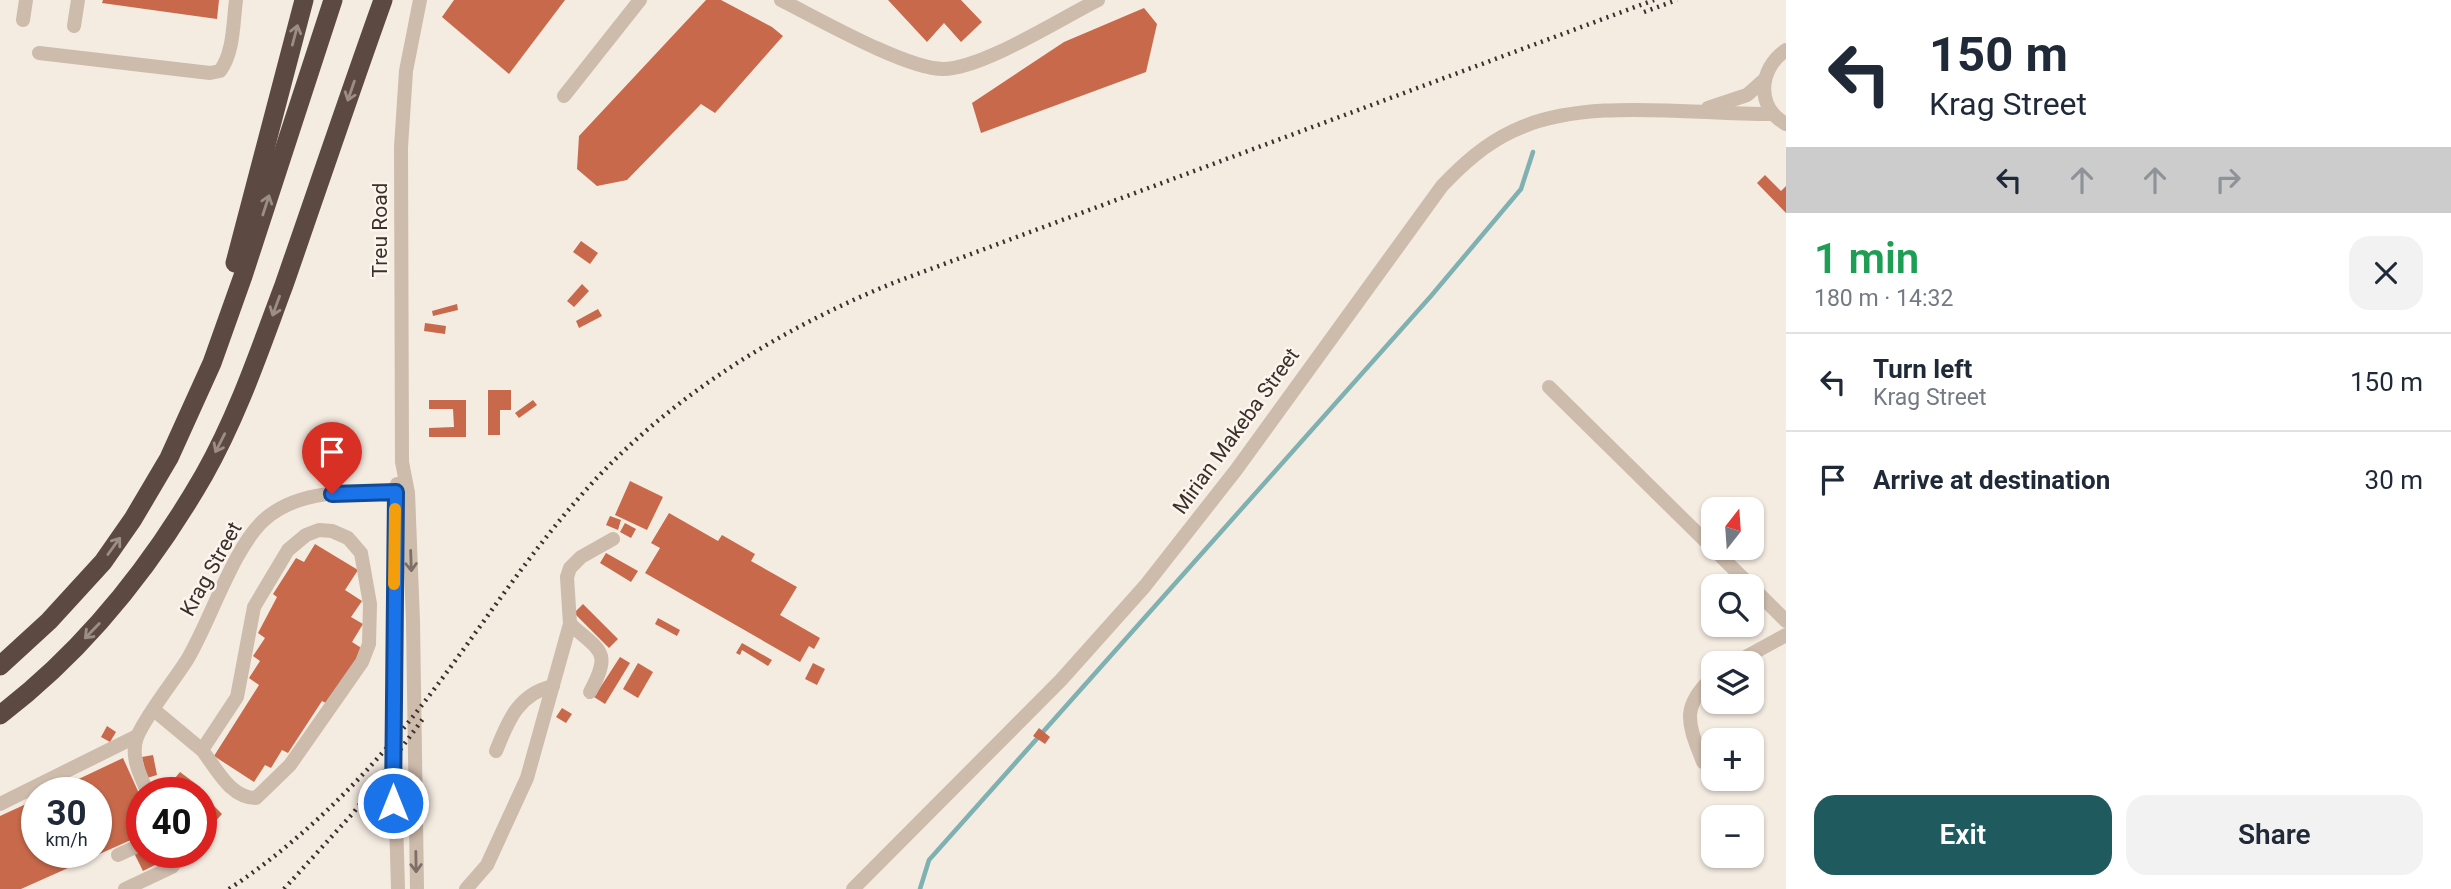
<!DOCTYPE html>
<html lang="en">
<head>
<meta charset="utf-8">
<style>
  body { margin:0; font-family:Roboto,sans-serif; background:#f2f2f3; color:#1f2937; height:100vh; display:flex; flex-direction:column; font-size:26px; white-space:nowrap }
  * { box-sizing:border-box; margin:0 }
  p { font-size:23px; color:#747a83 }
  .icon { flex:none; width:38px; height:38px; fill:none; stroke:currentColor; stroke-width:2; stroke-linecap:round; stroke-linejoin:round }
  .map { position:relative; flex:1; overflow:hidden }
  .details { display:flex; flex-direction:column; background:#fff; width:665px }
  .details>* { flex:none }
  .hud { background:#fff; color:#1f2937; overflow:hidden }
  .needle { width:46px; rotate:17deg }
  .buttons { position:absolute; left:1701px; top:497px; display:grid; gap:14px }
  .buttons a { display:grid; place-items:center; width:63px; height:63px; border-radius:14px; background:#fff; box-shadow:0 2px 5px #0004; font-size:35px }
  .speed { position:absolute; left:21px; top:777px; display:flex; gap:14px; font-size:35px; font-weight:700; text-align:center }
  .speed>* { display:grid; place-content:center; width:91px; height:91px; border-radius:50%; background:#fff; box-shadow:0 2px 5px #0004; line-height:1 }
  .speed small { font-size:18px; font-weight:400 }
  .speed .limit { border:10px solid #d22; background:#fff; color:#111 }
  .pin { position:absolute; display:grid; place-items:center; width:60px; height:60px; color:#fff; margin:-72px -30px; border-radius:50% 50% 50% 0; rotate:-45deg; box-shadow:0 0 7px #0007 }
  .pin .icon { rotate:45deg }
  .me { position:absolute; width:77px; margin:-38px; rotate:0deg; stroke-linejoin:round; filter:drop-shadow(0 0 5px #0008) }
  .turn { display:flex; align-items:center; gap:24px; height:147px; padding:0 28px; font-size:32px }
  .turn .icon { width:91px; height:91px; stroke-width:2.5 }
  .turn b { display:block; font-size:49px; line-height:60px }
  .lanes { display:flex; align-items:center; height:66px; padding:0 28px; background:#0003; justify-content:center; gap:35px; direction:ltr }
  .lanes .off { opacity:.35 }
  .round { display:grid; place-items:center; flex:none; width:74px; height:74px; border-radius:21px; background:#f2f2f3 }
  .summary { display:flex; align-items:center; justify-content:space-between; height:119px; padding:0 28px }
  h1 { font-size:42px; font-weight:600; line-height:52px; color:#1e9e55 }
  .button { display:flex; gap:14px; margin-top:auto; padding:14px 28px }
  .button a { flex:1; height:80px; border-radius:21px; background:#1f5a5e; color:#fff; font-size:28px; font-weight:600; line-height:80px; text-align:center }
  .button a+a { background:#f2f2f3; color:#1f2937 }
  ul { padding:0; list-style:none }
  li { display:flex; align-items:center; gap:21px; height:98px; padding:0 28px; border-top:2px solid #e0e1e3 }
  li div { flex:1 }
  li b { display:block; font-size:26px }
  li em { font-style:normal }
  main { display:flex; flex:1; min-height:0 }
  .map>svg:first-child { display:block }
</style>
</head>
<body>
<main>
<div class="map">
<svg width="1786" height="889" viewBox="0 0 1786 889">
  <rect width="100%" height="100%" fill="#f4ebe1"/>
  <g fill="none" stroke-linecap="round" stroke-linejoin="round">
    <polyline stroke="#7fb0b2" stroke-width="4.5" points="920,889 929,860 1431,296 1521,189 1533,152"/>
  </g>
  <g fill="#c8694b">
    <polygon points="103,0 219,0 217,19 102,3"/>
    <polygon points="454,0 565,0 509,74 442,17"/>
    <polygon points="706,0 721,0 772,27 783,36 715,113 701,104 627,180 597,186 577,169 579,136"/>
    <polygon points="888,0 961,0 982,22 961,42 944,23 927,42"/>
    <polygon points="1144,8 1157,24 1146,72 981,133 972,103 1064,42"/>
    <polygon points="1765,175 1781,191 1786,186 1786,213 1757,183"/>
    <polygon points="581,241 598,253 590,264 573,252"/>
    <polygon points="582,284 589,291 574,307 567,301"/>
    <polygon points="457,304 458,310 433,316 432,311"/>
    <polygon points="598,309 602,316 579,328 576,321"/>
    <polygon points="425,323 446,326 445,334 424,331"/>
    <polygon points="488,390 511,390 511,410 500,410 500,435 488,435"/>
    <polygon points="429,400 466,400 466,437 429,437 429,428 454,427 453,409 429,409"/>
    <polygon points="533,400 537,405 519,418 515,413"/>
    <polygon points="630,481 663,497 647,530 615,515"/>
    <polygon points="669,513 718,541 722,535 755,554 751,561 797,587 780,615 820,638 814,649 809,646 800,662 645,573 660,548 651,543"/>
    <polygon points="610,516 621,520 618,530 606,525"/>
    <polygon points="625,523 636,529 631,538 620,532"/>
    <polygon points="315,544 358,570 345,590 362,601 351,617 363,624 352,642 363,649 328,704 322,701 288,753 282,750 271,768 265,765 254,782 214,756 259,685 249,678 260,661 253,656 265,638 258,633 277,597 273,594 296,558 304,562"/>
    <polygon points="606,553 638,571 631,582 600,563"/>
    <polygon points="583,604 618,639 609,648 574,613"/>
    <polygon points="658,618 680,630 677,636 655,624"/>
    <polygon points="742,643 772,660 768,666 742,650 740,655 736,653"/>
    <polygon points="620,657 630,663 605,704 594,697"/>
    <polygon points="638,663 653,672 638,698 623,689"/>
    <polygon points="813,663 825,669 817,685 805,679"/>
    <polygon points="562,708 572,714 566,723 556,717"/>
    <polygon points="107,726 116,732 110,742 101,737"/>
    <polygon points="1039,728 1050,737 1045,744 1033,736"/>
    <polygon points="153,755 157,775 147,778 142,757"/>
    <polygon points="123,758 142,800 142,835 21,889 0,889 0,816 37,799 37,852 96,852 96,793 49,793"/>
    <polygon points="180,772 200,787 196,793 177,791 182,784 175,778"/>
    <polygon points="201,793 222,814 211,826 201,816"/>
    <polygon points="142,849 142,852 168,852 171,857 143,871 134,853"/>
  </g>
  <g fill="none" stroke-linecap="round" stroke-linejoin="round">
    <g stroke="#cdbbac" stroke-width="14">
      <path d="M781 0C817 18 906 69 943 69 982 69 1060 19 1098 0"/>
      <polyline points="23,20 26,0"/>
      <polyline points="74,26 78,0"/>
      <path d="M1786 50C1759 68 1755 107 1786 124"/>
      <path d="M39 53 210 73 220 71C234 52 233 23 236 0"/>
      <polyline points="564,96 640,0"/>
      <polyline points="1708,108 1747,95 1764,80"/>
      <polyline points="1549,387 1751,586"/>
      <polyline points="397,484 394,521 393,716 398,889"/>
      <polyline points="1752,587 1786,621"/>
      <path d="M570 624C601 652 612 651 590 692"/>
      <polyline points="1735,663 1786,635"/>
      <path d="M154 710 202 750 237 697 254 607 288 550 306 535 319 530 332 531 348 538 361 553 370 604 369 644 362 662 290 765 256 798C230 798 217 769 202 750"/>
      <path d="M496 751C508 721 518 694 553 686"/>
      <path d="M1703 762C1689 725 1679 708 1713 677"/>
      <path d="M148 793C140 775 130 757 137 737 146 715 173 682 187 660 210 622 233 548 264 520 301 486 363 492 408 493"/>
      <polyline points="0,804 137,736"/>
      <polyline points="118,855 142,844"/>
      <polyline points="125,889 172,867 176,862 174,852"/>
      <polyline points="417,889 413,621 408,493 402,462 401,147 406,71 420,0"/>
      <polyline points="466,889 487,865 527,778 570,624 567,577 570,568 581,557 613,539"/>
      <path d="M853 889 1061 680 1145 586 1236 470 1442 186C1463 164 1485 144 1513 131 1584 96 1696 115 1773 114"/>
    </g>
    <g stroke="#5c4a42" stroke-width="19">
      <polyline points="235,263 304,0"/>
      <polyline points="0,666 49,621 103,562 133,519 169,458 212,363 243,276 333,0"/>
      <path d="M0 715C85 650 151 567 204 475 238 415 260 349 284 285 317 190 349 95 383 0"/>
    </g>
    <g stroke="#3b302b" stroke-width="4.5" stroke-dasharray="2 5" stroke-linecap="butt">
      <polyline points="1644,12 1677,0"/>
      <path d="M229 889C297 844 356 786 407 724 466 651 515 571 577 500 661 402 775 331 893 283L1654 0"/>
      <polyline points="284,889 354,812 425,716"/>
    </g>
  </g>
  <defs><path id="oneway-shaft" d="M-6 0H5M1.5-3L5.5 0L1.5 3" fill="none" stroke-width="1.6" stroke-linecap="round" stroke-linejoin="round" transform="scale(1.75)"/></defs>
  <g stroke="#9c8e87">
    <use href="#oneway-shaft" transform="translate(295 35) rotate(-75)"/>
    <use href="#oneway-shaft" transform="translate(351 91) rotate(109)"/>
    <use href="#oneway-shaft" transform="translate(266 205) rotate(-72)"/>
    <use href="#oneway-shaft" transform="translate(276 306) rotate(110)"/>
    <use href="#oneway-shaft" transform="translate(220 443) rotate(117)"/>
    <use href="#oneway-shaft" transform="translate(114 546) rotate(-54)"/>
    <use href="#oneway-shaft" transform="translate(92 631) rotate(134)"/>
  </g>
  <g stroke="#7d6f65">
    <use href="#oneway-shaft" transform="translate(411 561) rotate(88)"/>
    <use href="#oneway-shaft" transform="translate(416 862) rotate(89)"/>
  </g>
  <g fill="none" stroke-linecap="round" stroke-linejoin="round">
    <defs>
      <polyline id="route" points="332,494 396,492 393,803"/>
    </defs>
    <use href="#route" stroke="#114b97" stroke-width="18"/>
    <use href="#route" stroke="#1a73e8" stroke-width="12"/>
    <polyline stroke="#f59e0b" stroke-width="12" points="394,584 395,509"/>
  </g>
  <g text-anchor="middle" dominant-baseline="central" stroke-width="5" stroke-linejoin="round" paint-order="stroke">
    <g font-size="21" fill="#3b302b" stroke="#fbf5ee">
      <text transform="translate(380 230) rotate(-90)">Treu Road</text>
      <text transform="translate(1236 431) rotate(-54)">Mirian Makeba Street</text>
      <text transform="translate(211 569) rotate(-61)">Krag Street</text>
    </g>
  </g>
</svg>
<div class="buttons">
<a><svg class="needle" viewBox="-14 -14 28 28"><path d="M0-13l5 13h-10z" fill="#e53935"/><path d="M0 13l5-13h-10z" fill="#747a83"/></svg></a>
<a><svg class="icon" aria-label="search" viewBox="0 0 24 24"><circle cx="10" cy="10" r="6"/><path d="M15 15l6 6"/></svg></a>
<a><svg class="icon" aria-label="layers" viewBox="0 0 24 24"><path d="M12 4l9 5-9 5-9-5zM3 14l9 5 9-5"/></svg></a>
<a>+</a>
<a>−</a>
</div>
<div class="speed"><div>30<small>km/h</small></div><div class="limit">40</div></div>
<div class="pin" style="left:332px;top:494px;background:#d93025"><svg class="icon" aria-label="arrive" viewBox="0 0 24 24"><path d="M6 21V4h12l-3 4 3 4H6"/></svg></div>
<svg class="me" style="left:393px;top:803px" viewBox="-20 -20 40 40"><circle r="17" fill="#1a73e8" stroke="#fff" stroke-width="3"/><path d="M0-11L8 9 0 5-8 9z" fill="#fff"/></svg>
</div>
<section class="details">
<div class="hud">
<div class="turn"><svg class="icon" aria-label="left" viewBox="0 0 24 24"><path d="M17 20v-9H6M10 6l-5 5 5 5"/></svg><div><b>150 m</b>Krag Street</div></div>
<div class="lanes"><svg class="icon" aria-label="left" viewBox="0 0 24 24"><path d="M17 20v-9H6M10 6l-5 5 5 5"/></svg><svg class="icon off" aria-label="ahead" viewBox="0 0 24 24"><path d="M12 20V5M6 11l6-6 6 6"/></svg><svg class="icon off" aria-label="ahead" viewBox="0 0 24 24"><path d="M12 20V5M6 11l6-6 6 6"/></svg><svg class="icon off" aria-label="right" viewBox="0 0 24 24"><path d="M7 20v-9h11M14 6l5 5-5 5"/></svg></div>
</div>
<div class="summary"><div><h1>1 min</h1><p>180 m · 14:32</p></div><a class="round"><svg class="icon" aria-label="close" viewBox="0 0 24 24"><path d="M6 6l12 12M18 6L6 18"/></svg></a></div>
<ul>
<li><svg class="icon" aria-label="left" viewBox="0 0 24 24"><path d="M17 20v-9H6M10 6l-5 5 5 5"/></svg><div><b>Turn left</b><p>Krag Street</p></div><em>150 m</em></li>
<li><svg class="icon" aria-label="arrive" viewBox="0 0 24 24"><path d="M6 21V4h12l-3 4 3 4H6"/></svg><div><b>Arrive at destination</b></div><em>30 m</em></li>
</ul>
<div class="button"><a>Exit</a><a>Share</a></div>
</section>
</main>
</body>
</html>
